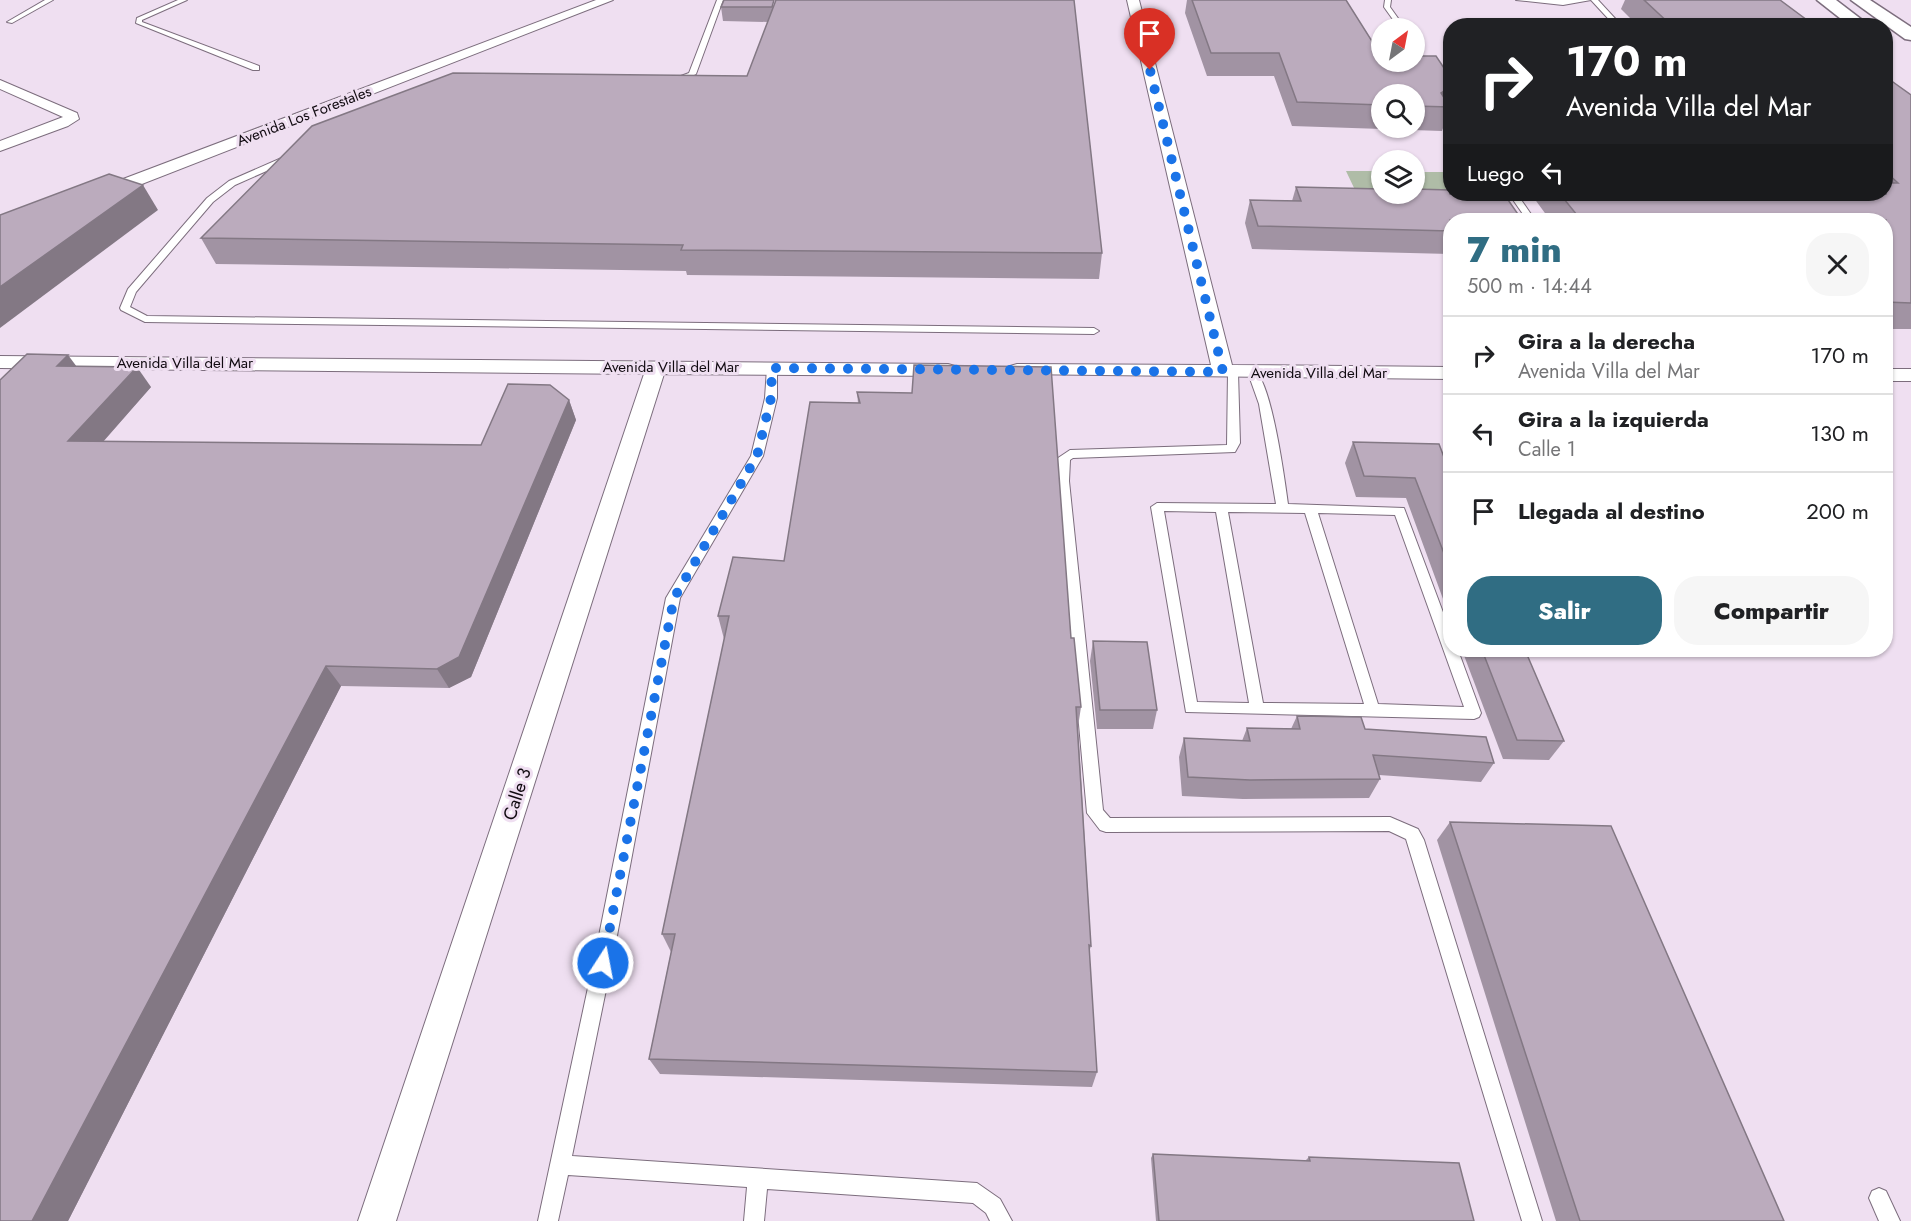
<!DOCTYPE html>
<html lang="es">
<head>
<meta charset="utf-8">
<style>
  body { margin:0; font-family:Jost,sans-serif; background:#f6f6f6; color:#202124; height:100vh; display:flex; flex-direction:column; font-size:22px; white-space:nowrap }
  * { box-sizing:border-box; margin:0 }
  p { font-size:20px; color:#757577 }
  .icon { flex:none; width:33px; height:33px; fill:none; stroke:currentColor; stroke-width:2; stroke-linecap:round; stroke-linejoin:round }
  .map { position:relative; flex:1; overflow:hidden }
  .drawer { position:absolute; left:1443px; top:213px; width:450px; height:444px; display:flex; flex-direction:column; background:#fff; border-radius:24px; box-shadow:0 2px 4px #0004 }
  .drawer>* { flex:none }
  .hud { position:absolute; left:1443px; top:18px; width:450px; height:183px; border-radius:24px; box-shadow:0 2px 4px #0004; background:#202124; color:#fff; overflow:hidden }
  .needle { width:39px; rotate:32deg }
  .tools { position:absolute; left:1371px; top:18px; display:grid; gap:12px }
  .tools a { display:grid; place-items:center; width:54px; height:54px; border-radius:50%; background:#fff; box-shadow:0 2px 4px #0004; font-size:30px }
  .pin { position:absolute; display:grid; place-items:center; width:51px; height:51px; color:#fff; margin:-62px -26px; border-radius:50% 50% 50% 0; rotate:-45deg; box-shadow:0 0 6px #0007 }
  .pin .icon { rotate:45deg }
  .me { position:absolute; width:66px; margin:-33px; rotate:11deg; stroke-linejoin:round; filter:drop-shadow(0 0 4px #0008) }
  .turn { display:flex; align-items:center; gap:21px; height:126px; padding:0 24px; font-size:27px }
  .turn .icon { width:78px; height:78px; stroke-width:2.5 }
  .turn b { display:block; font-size:42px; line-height:51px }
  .then { display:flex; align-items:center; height:57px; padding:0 24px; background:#0003; gap:12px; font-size:22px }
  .round { display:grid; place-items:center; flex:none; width:63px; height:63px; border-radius:24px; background:#f6f6f6 }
  .headline { display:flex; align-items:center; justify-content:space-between; height:102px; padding:0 24px }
  h1 { font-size:36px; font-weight:800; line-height:45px; color:#306d83 }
  .button { display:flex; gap:12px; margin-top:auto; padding:12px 24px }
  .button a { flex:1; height:69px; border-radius:24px; background:#306d83; color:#fff; font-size:24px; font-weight:800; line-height:69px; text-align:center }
  .button a+a { background:#f6f6f6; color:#202124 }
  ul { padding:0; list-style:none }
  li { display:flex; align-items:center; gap:18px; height:78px; padding:0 24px; border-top:2px solid #e0e0e0 }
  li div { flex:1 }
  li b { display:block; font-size:22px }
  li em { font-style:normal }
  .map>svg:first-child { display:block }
</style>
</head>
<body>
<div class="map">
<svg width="1911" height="1221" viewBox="0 0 1911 1221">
  <rect width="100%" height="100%" fill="#efdff1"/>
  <polygon fill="#afbca7" points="1346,171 1381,171 1382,194 1414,194 1415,172 1450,172 1450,194 1364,209"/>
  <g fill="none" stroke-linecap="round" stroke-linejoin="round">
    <defs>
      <g id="lane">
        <polygon points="45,0 53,0 12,23 7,22"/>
        <polygon points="178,0 187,0 142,20 142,22 259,66 259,70 253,70 136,23 137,18"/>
        <polygon points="717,0 723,0 696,74 676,84 670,84 670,80 689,73"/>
        <polygon points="1385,0 1391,0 1390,7 1405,28 1399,28 1384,7"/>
        <polygon points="1516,0 1598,0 1622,26 1615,26 1591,0 1563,5"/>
        <polygon points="1414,45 1450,96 1450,103 1447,103 1414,53"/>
        <polygon points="293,153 296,154 296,158 235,185 213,202 136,292 130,307 147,316 1094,328 1099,331 1094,334 145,322 121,310 120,308 128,289 207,198 229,181"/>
        <polygon points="1509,194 1517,194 1535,220 1527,220"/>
        <polygon points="772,365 777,368 777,398 763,456 680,598 616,941 572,1156 977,1183 1000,1199 1012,1221 990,1221 986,1213 973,1203 767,1189 764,1221 744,1221 747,1187 568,1175 558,1221 538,1221 598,941 666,598 751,456 765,398 767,368"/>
        <polygon points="1233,369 1238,372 1240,443 1235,452 1073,458 1070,460 1069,481 1103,810 1110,818 1390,817 1418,829 1424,840 1542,1221 1522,1221 1406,839 1389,831 1106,832 1100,830 1087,813 1057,481 1058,458 1070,450 1227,445 1228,372"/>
        <path d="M1253 370C1271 376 1285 482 1288 504L1404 508 1450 631V650H1458L1481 713 1479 717 1474 719 1186 712 1151 507 1157 503 1276 504 1259 404 1248 373ZM1164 511 1216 512 1249 703 1197 702ZM1228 512 1305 513 1364 704 1263 703ZM1318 513 1395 515 1464 707 1378 704Z"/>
        <polygon points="1879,1188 1886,1191 1900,1221 1879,1221 1869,1198 1872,1191"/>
      </g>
      <g id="street">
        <polygon points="596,0 613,0 106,198 100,199 92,194 94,190"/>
        <polygon points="1127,0 1139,0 1232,365 1450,367 1450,379 1010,374 1007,370 1010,366 1017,364 1211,365"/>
        <polygon points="0,80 77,113 79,119 68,126 0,151 0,141 63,117 0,89"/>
        <polygon points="0,356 948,364 955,366 958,370 955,374 948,376 664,374 396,1221 358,1221 644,374 0,368"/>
        <rect x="1886" y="369" width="25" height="12"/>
      </g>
      <g id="secondary">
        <polygon points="1817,0 1836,0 1870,26 1850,26"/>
        <polygon points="1851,0 1870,0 1911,27 1911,40 1905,39"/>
      </g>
    </defs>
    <use href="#lane" stroke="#7c6d7d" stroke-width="2"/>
    <use href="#street" stroke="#7c6d7d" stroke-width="2"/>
    <use href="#secondary" stroke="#7c6d7d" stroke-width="3"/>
    <use href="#lane" fill="#fff" fill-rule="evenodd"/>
    <use href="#street" fill="#fff" fill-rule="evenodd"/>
    <use href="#secondary" fill="#fff" fill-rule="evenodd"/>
  </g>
  <g fill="#a193a3" fill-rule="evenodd">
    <polygon points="1074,0 1102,253 1099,279 687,275 686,271 216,264 201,238 747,76 768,22 723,21 721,7"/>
    <path d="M1187 0H1346L1380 54 1444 67 1450 47V105L1449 106 1450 108 1442 131 1292 126 1274 76H1207L1185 13ZM1382 94H1414V128H1382Z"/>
    <polygon points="1625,0 1780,0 1815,26 1638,26 1621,9"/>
    <polygon points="1886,77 1911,95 1911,329 1886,329 1886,220 1550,220 1531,194 1886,194"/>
    <polygon points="1296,187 1450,220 1450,254 1252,249 1245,223 1250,200 1292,201"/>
    <polygon points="76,366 151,387 103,442 481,445 569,400 576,420 471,677 449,688 341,686 68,1221 0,1221"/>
    <polygon points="857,392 1071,638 1081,707 1078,727 1091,946 1089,952 1097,1072 1092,1087 660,1074 649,1059 671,952 662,934 724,639 718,616 784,561 858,403"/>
    <polygon points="1353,442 1450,473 1450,618 1406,498 1356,497 1345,463"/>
    <polygon points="1093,641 1157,710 1153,729 1097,729 1090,661"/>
    <polygon points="1462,650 1525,650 1564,741 1549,760 1503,759"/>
    <polygon points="1297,716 1365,729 1494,763 1481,782 1379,775 1380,779 1369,798 1243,799 1182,796 1179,757 1184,738 1242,741 1247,728 1291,729"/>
    <polygon points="1450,822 1784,1221 1556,1221 1437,840"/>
    <polygon points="1153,1154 1305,1161 1309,1157 1474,1221 1156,1221 1151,1158"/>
  </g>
  <g fill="#837884">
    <polygon points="1450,87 1450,105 1447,107 1441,93"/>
    <polygon points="143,185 158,210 0,328 0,287"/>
    <polygon points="68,355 83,375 57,366"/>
    <polygon points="137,367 151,387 85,462 68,441"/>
    <polygon points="569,400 576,420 471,677 449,688 437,669"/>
    <polygon points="326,666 341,686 68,1221 32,1221"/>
  </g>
  <g fill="#bbabbd" stroke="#837884" stroke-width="1.5">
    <polygon points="724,0 774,0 772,7 721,7"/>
    <polygon points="776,0 1074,0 1102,253 681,250 683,245 201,238 312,126 453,73 747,76"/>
    <polygon points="1192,0 1346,0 1380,54 1382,54 1382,62 1414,62 1414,56 1436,56 1450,77 1450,87 1441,93 1450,107 1414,106 1414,94 1382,94 1382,105 1297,102 1279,53 1211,53"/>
    <polygon points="1644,0 1780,0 1815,26 1672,26"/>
    <polygon points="1886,77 1911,95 1911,303 1886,302 1886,220 1581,220 1560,194 1886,194 1886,183 1898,183 1886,172"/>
    <polygon points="109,174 143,185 0,287 0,215"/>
    <polygon points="1296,187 1382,189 1382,194 1414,194 1414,189 1450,190 1450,194 1504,194 1522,220 1450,220 1450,231 1258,226 1250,200 1301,201"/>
    <polygon points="27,354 68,355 57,366 137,367 68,441 481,445 508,384 550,385 569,400 459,657 437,669 326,666 32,1221 0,1221 0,380"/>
    <polygon points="914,365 1051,367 1071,638 1074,638 1081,707 1076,707 1091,946 1089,945 1097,1072 649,1059 675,934 662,934 729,616 718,616 733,557 784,561 810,402 860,403 857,392 912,393"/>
    <polygon points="1353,442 1439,444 1450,473 1450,569 1415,478 1364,476"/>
    <polygon points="1093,641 1147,642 1157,710 1100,710"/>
    <polygon points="1482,650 1525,650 1564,741 1517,740"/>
    <polygon points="1297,716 1361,717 1365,729 1486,737 1494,763 1373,755 1380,779 1250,780 1188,777 1184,738 1250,741 1247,728 1300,729"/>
    <polygon points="1450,822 1611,826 1784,1221 1580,1221"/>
    <polygon points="1153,1154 1310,1161 1309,1157 1459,1163 1474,1221 1159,1221"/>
  </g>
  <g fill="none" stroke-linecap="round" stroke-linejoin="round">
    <polyline stroke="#1a73e8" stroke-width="10" stroke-dasharray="0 18" points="603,963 674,598 757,456 771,398 772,368 1223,372 1150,70"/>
  </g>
  <g text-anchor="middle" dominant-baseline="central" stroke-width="6" stroke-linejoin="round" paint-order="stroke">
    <g font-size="15" fill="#100a10" stroke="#efdff1">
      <text transform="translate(304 116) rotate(-21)">Avenida Los Forestales</text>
      <text x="185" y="363">Avenida Villa del Mar</text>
      <text x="671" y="367">Avenida Villa del Mar</text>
      <text x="1319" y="373">Avenida Villa del Mar</text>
    </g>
    <g font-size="18" fill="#100a10" stroke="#efdff1">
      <text transform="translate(517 794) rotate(-72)">Calle 3</text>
    </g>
  </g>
</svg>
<div class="tools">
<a><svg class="needle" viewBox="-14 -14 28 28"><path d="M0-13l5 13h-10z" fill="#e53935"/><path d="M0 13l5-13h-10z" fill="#757577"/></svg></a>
<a><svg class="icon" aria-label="search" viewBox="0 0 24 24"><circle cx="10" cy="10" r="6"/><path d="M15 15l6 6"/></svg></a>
<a><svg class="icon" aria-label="layers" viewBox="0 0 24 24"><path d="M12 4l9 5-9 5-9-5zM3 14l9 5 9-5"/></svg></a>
</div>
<div class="pin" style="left:1150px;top:70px;background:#d93025"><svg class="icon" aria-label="arrive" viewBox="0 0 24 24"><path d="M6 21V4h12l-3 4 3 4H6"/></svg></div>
<svg class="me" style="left:603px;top:963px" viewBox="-20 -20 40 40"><circle r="17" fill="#1a73e8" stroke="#fff" stroke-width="3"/><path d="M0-11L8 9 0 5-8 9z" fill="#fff"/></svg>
<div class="hud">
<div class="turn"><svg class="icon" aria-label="right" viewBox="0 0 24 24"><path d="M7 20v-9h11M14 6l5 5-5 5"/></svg><div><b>170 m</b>Avenida Villa del Mar</div></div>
<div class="then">Luego<svg class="icon" aria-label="left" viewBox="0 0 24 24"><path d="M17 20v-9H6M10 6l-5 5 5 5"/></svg></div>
</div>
<section class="drawer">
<div class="headline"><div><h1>7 min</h1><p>500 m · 14:44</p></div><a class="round"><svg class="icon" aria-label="close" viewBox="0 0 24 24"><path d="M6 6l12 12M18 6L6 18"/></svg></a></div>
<ul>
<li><svg class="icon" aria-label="right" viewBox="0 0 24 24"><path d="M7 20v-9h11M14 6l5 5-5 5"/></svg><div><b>Gira a la derecha</b><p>Avenida Villa del Mar</p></div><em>170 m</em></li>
<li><svg class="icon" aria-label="left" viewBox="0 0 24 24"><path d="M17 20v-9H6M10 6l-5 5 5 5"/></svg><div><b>Gira a la izquierda</b><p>Calle 1</p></div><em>130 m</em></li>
<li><svg class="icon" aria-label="arrive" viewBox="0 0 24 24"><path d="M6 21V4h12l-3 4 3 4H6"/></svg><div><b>Llegada al destino</b></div><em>200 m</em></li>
</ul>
<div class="button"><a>Salir</a><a>Compartir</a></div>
</section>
</div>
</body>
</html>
